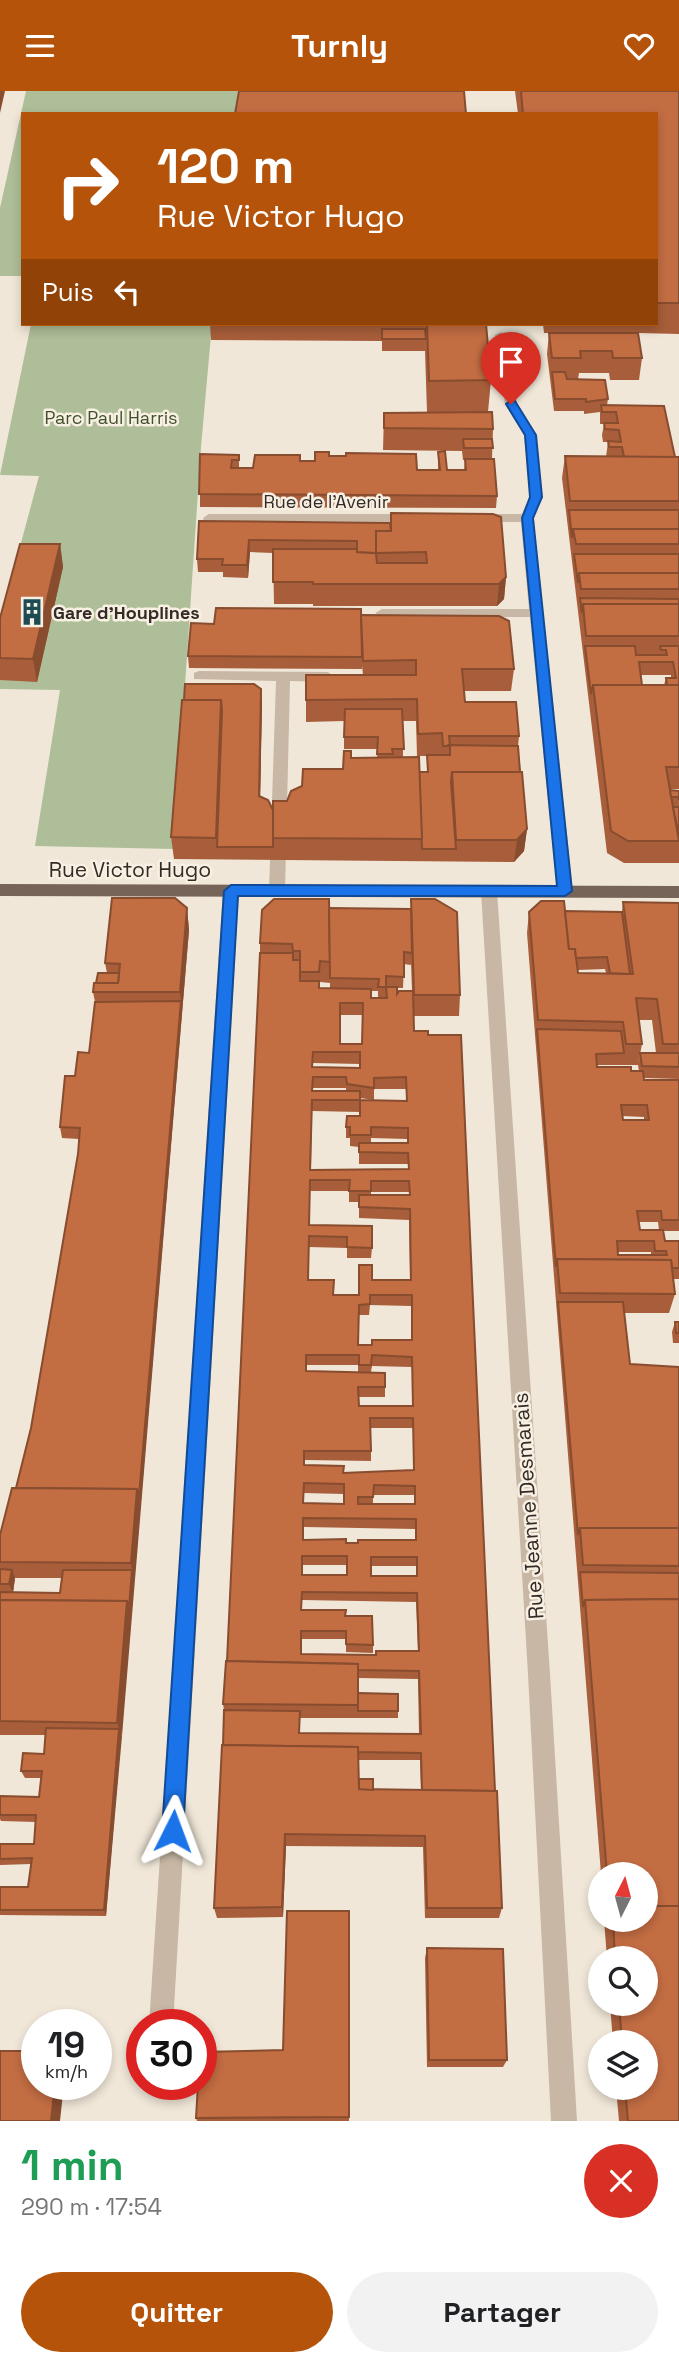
<!DOCTYPE html>
<html lang="fr">
<head>
<meta charset="utf-8">
<style>
  body { margin:0; font-family:"Space Grotesk",sans-serif; background:#f2f2f2; color:#202124; height:100vh; display:flex; flex-direction:column; font-size:26px; white-space:nowrap }
  * { box-sizing:border-box; margin:0 }
  p { font-size:23px; color:#757577 }
  .icon { flex:none; width:38px; height:38px; fill:none; stroke:currentColor; stroke-width:2; stroke-linecap:round; stroke-linejoin:round }
  .map { position:relative; height:2030px; overflow:hidden }
  .side { display:flex; flex-direction:column; background:#fff; flex:1 }
  .side>* { flex:none }
  .top-card { position:absolute; left:21px; top:21px; width:637px; height:214px; border-radius:0px; box-shadow:0 4px 10px #0003; background:#b45309; color:#fff; overflow:hidden }
  .needle { width:46px; rotate:6deg }
  .buttons { position:absolute; left:588px; top:1771px; display:grid; gap:14px }
  .buttons a { display:grid; place-items:center; width:70px; height:70px; border-radius:50%; background:#fff; box-shadow:0 4px 10px #0003; font-size:35px }
  .speed { position:absolute; left:21px; top:1918px; display:flex; gap:14px; font-size:35px; font-weight:700; text-align:center }
  .speed>* { display:grid; place-content:center; width:91px; height:91px; border-radius:50%; background:#fff; box-shadow:0 4px 10px #0003; line-height:1 }
  .speed small { font-size:18px; font-weight:400 }
  .speed .limit { border:10px solid #d22; background:#fff; color:#111 }
  .pin { position:absolute; display:grid; place-items:center; width:60px; height:60px; color:#fff; margin:-72px -30px; border-radius:50% 50% 50% 0; rotate:-45deg; box-shadow:0 0 7px #0007 }
  .pin .icon { rotate:45deg }
  .me { position:absolute; width:77px; margin:-38px; rotate:3deg; stroke-linejoin:round; filter:drop-shadow(0 0 5px #0008) }
  .turn { display:flex; align-items:center; gap:24px; height:147px; padding:0 21px; font-size:32px }
  .turn .icon { width:91px; height:91px; stroke-width:2.5 }
  .turn b { display:block; font-size:49px; line-height:60px }
  .then { display:flex; align-items:center; height:66px; padding:0 21px; background:#0003; gap:14px; font-size:26px }
  .round { display:grid; place-items:center; flex:none; width:74px; height:74px; border-radius:37px; background:#f2f2f2 }
  .summary { display:flex; align-items:center; justify-content:space-between; height:119px; padding:0 21px }
  h1 { font-size:42px; font-weight:700; line-height:52px; color:#1e9e55 }
  .primary-button { display:flex; gap:14px; margin-top:auto; padding:14px 21px }
  .primary-button a { flex:1; height:80px; border-radius:42px; background:#b45309; color:#fff; font-size:28px; font-weight:700; line-height:80px; text-align:center }
  .primary-button a+a { background:#f2f2f2; color:#202124 }
  header { display:flex; justify-content:space-between; align-items:center; height:91px; padding:0 21px; background:#b45309; color:#fff; font-size:32px; font-weight:700 }
  .map>svg:first-child { display:block }
</style>
</head>
<body>
<header><svg class="icon" aria-label="menu" viewBox="0 0 24 24"><path d="M4 6h16M4 12h16M4 18h16"/></svg>Turnly<svg class="icon" aria-label="heart" viewBox="0 0 24 24"><path d="M12 20l-8-8c-3-5 5-10 8-4 3-6 11-1 8 4z"/></svg></header>
<div class="map">
<svg width="679" height="2030" viewBox="0 0 679 2030">
  <rect width="100%" height="100%" fill="#f0e7d8"/>
  <g fill="#aebe98">
    <polygon points="26,0 246,0 241,23 23,23 23,185 0,185 0,117"/>
    <polygon points="31,233 212,233 201,356 174,758 35,755 60,599 0,598 0,530 39,385 0,384"/>
  </g>
  <g fill="none" stroke-linecap="round" stroke-linejoin="round">
    <g fill="#c7b7a4" fill-rule="evenodd">
      <polygon points="501,241 507,244 517,313 536,344 542,406 533,427 573,800 565,806 557,800 530,526 382,526 375,522 382,518 529,518 521,431 479,431 473,427 479,423 522,423 530,406 524,344 505,313 495,244"/>
      <polygon points="209,423 412,423 418,427 412,431 204,430 203,427"/>
      <polygon points="199,580 328,581 335,586 328,591 290,590 285,800 283,804 277,806 269,800 276,590 194,588 194,582"/>
      <polygon points="231,794 239,800 173,1934 149,1934 223,800"/>
      <polygon points="489,794 497,800 550,1583 577,2030 551,2030 528,1583 481,800"/>
    </g>
    <polygon fill="#756457" fill-rule="evenodd" points="0,793 679,795 679,807 0,805"/>
  </g>
  <g fill="#a85e3a" fill-rule="evenodd">
    <path d="M515 0H679V243L638 242 642 267 639 289H610L609 282H579L578 288 608 308 607 314 675 366H679V698H670V699L679 700V772H624L607 762 562 387 565 365 606 366 608 351H603L602 344 604 333H600V321L584 323V320H554L547 263 549 242H544L543 233H656V23H518ZM641 584H671V587H666L664 594H642Z"/>
    <polygon points="210,233 486,233 491,289 488,321 427,321 425,260 382,260 382,250 211,249"/>
    <polygon points="384,322 493,338 492,368 497,405 496,417 200,416 200,363 239,364 239,377 253,377 300,370 315,370 329,365 417,379 438,379 438,361 447,379 464,379 465,369 463,369 462,360 383,359"/>
    <polygon points="391,422 506,486 504,508 497,515 313,515 313,513 274,513 273,462 250,461 248,487 223,486 223,481 198,481 197,468 199,430 390,432"/>
    <polygon points="60,453 63,476 37,591 0,589 0,527"/>
    <path d="M361 536 514 578 511 600H464L465 611 519 645 518 655 527 738 524 760 514 771 174 768 171 746 262 611 260 705 273 719 343 678 351 667 377 666 378 658H344V630L306 631V609L363 584 362 574V578L189 577 188 565ZM403 630H416L417 665H427V681H419L403 666Z"/>
    <path d="M411 808 460 904 459 925H413L414 940 495 1700 502 1817 499 1827H425L423 1756 286 1755 283 1826 217 1827 214 1817 223 1654 224 1619 223 1613 227 1570 260 862V852L329 830 411 818ZM411 872 412 900 397 903V897H403L404 873 411 874ZM330 887V897H320V891L330 892ZM371 900H378V907H371ZM340 924H362V953H340ZM313 972 360 973V977L313 976ZM313 997H346V1000H313ZM374 998H406V1010L360 1009V1007L374 1009ZM312 1020 360 1021V1025L346 1036V1047H350V1055L359 1056V1073H408V1078L311 1079ZM371 1047 407 1048V1052H371ZM310 1100H349V1111H359V1127L409 1129 410 1189H372L359 1204H333L308 1189 309 1156 347 1157V1167H371L372 1157V1135L310 1134ZM371 1101H409V1104H371ZM370 1214 411 1215V1249L372 1254H358V1224H369ZM306 1274H358V1281L306 1280ZM372 1275 412 1276V1315H359V1306H385V1282L371 1281ZM371 1337H413V1379L344 1382V1375L305 1374V1369L371 1370ZM304 1402 344 1403V1413L304 1412ZM373 1404H414V1413H373ZM304 1436 415 1438V1449L358 1452 303 1449ZM302 1474H346V1484H302ZM371 1475H416V1485H371ZM302 1509 416 1511 418 1560 376 1564 301 1563 302 1548H346V1561L373 1562V1554L346 1525 302 1519ZM358 1587 418 1588 419 1643 300 1642V1627H398V1620L358 1602ZM358 1669H420L421 1699H373L359 1688Z"/>
    <path d="M623 811 679 812V988L644 987V989H679V1140H663L665 1150H679V1188H673L675 1203 669 1222H624L630 1273 679 1276V2030H619L616 1997H646V1951H613L610 1913H646V1867H607L604 1829H646V1783H601L527 842 529 821 565 820 622 821ZM605 878 606 882H578V879ZM639 929H652L656 962H640L638 974 639 980 597 976V974H638L642 953ZM622 1025 644 1026V1029H623ZM638 1131H658L659 1139H640ZM618 1161H651V1164H618Z"/>
    <path d="M187 817 189 839 106 1825 0 1824V1796H28L31 1773 0 1774V1753H34L36 1731 1 1730 0 1728V1705L39 1706 41 1687H25L21 1680 44 1663 45 1644H0V1444L16 1397 31 1337 78 1063 79 1048 62 1047 60 1036 75 985 89 962 95 911 93 901 96 892 107 882 105 872ZM15 1487H62L60 1502 13 1501Z"/>
    <polygon points="675,1231 679,1231 679,1252 673,1252 672,1241"/>
    <polygon points="349,1820 349,2030 197,2030 196,2027 283,1959"/>
    <polygon points="427,1857 507,1969 503,1976 427,1976 425,1867"/>
  </g>
  <g fill="#884c2f">
    <polygon points="0,0 5,0 0,22"/>
    <polygon points="249,449 250,461 248,487 247,474"/>
    <polygon points="60,453 63,476 37,591 33,568"/>
    <polygon points="506,486 504,508 497,515 499,493"/>
    <polygon points="261,598 262,611 260,717 259,705"/>
    <polygon points="527,738 524,760 514,771 517,749"/>
    <polygon points="187,817 189,839 122,1645 117,1632 127,1510 132,1479 131,1472 181,911 180,901"/>
    <polygon points="12,1479 15,1487 13,1502 9,1493"/>
    <polygon points="119,1638 122,1645 106,1825 104,1819"/>
    <polygon points="285,1743 286,1755 283,1826 282,1816"/>
    <polygon points="55,1993 64,1993 60,2030 51,2030"/>
  </g>
  <g fill="#c36d43" stroke="#884c2f" stroke-width="2" fill-rule="evenodd">
    <polygon points="239,0 464,0 466,23 235,23"/>
    <polygon points="521,0 679,0 679,212 656,212 656,23 523,23"/>
    <polygon points="427,233 486,233 491,289 429,290"/>
    <polygon points="382,238 425,238 426,248 382,248"/>
    <polygon points="549,242 638,242 642,267 613,267 612,260 580,260 581,267 552,267"/>
    <polygon points="552,281 565,281 567,288 605,289 608,308 586,311 586,308 555,308"/>
    <polygon points="601,314 664,315 675,366 624,366 622,356 609,356 608,350 621,351 619,339 605,338 604,332 618,332 616,321 602,321"/>
    <polygon points="492,321 493,338 384,337 384,322"/>
    <polygon points="463,348 492,348 493,357 464,357"/>
    <polygon points="445,360 447,379 466,379 465,368 494,368 497,405 199,403 200,363 239,364 239,369 232,369 231,377 253,377 255,364 300,364 300,370 315,370 315,361 329,361 329,365 346,365 346,362 416,363 417,379 440,379 438,361"/>
    <polygon points="565,365 679,366 679,410 570,410"/>
    <polygon points="569,419 679,419 679,438 573,438 572,447"/>
    <path d="M391 422 493 423 501 426 506 486 499 493H313V491H273V458H357V461L376 462V440H391ZM426 461 427 472H377L376 462Z"/>
    <polygon points="199,430 390,432 391,440 376,440 376,462 357,461 357,450 249,449 247,474 222,474 223,468 197,468"/>
    <polygon points="573,438 679,438 679,453 576,453"/>
    <polygon points="20,453 60,453 33,568 0,567 0,527"/>
    <polygon points="574,463 679,463 679,482 579,482 578,492"/>
    <polygon points="579,482 679,482 679,498 581,498"/>
    <polygon points="580,507 679,508 679,513 583,513 582,522"/>
    <polygon points="583,513 679,513 679,545 586,545"/>
    <polygon points="216,517 361,518 362,566 188,565 191,532 214,533"/>
    <polygon points="361,524 499,525 509,530 514,578 462,578 465,611 516,611 519,645 449,645 450,655 443,655 442,642 418,643 417,608 306,609 306,584 416,584 416,569 363,570"/>
    <polygon points="585,555 635,555 636,564 667,564 666,559 661,559 660,555 679,555 679,594 667,594 666,587 676,587 673,571 639,571 642,594 593,594 591,603"/>
    <polygon points="185,593 254,593 261,598 259,705 268,709 273,719 273,756 217,756 222,619 221,609 184,609"/>
    <polygon points="593,594 679,594 679,676 666,676 679,750 628,750 611,740"/>
    <polygon points="182,609 221,609 216,747 171,746"/>
    <polygon points="345,618 402,618 404,658 392,658 393,663 377,663 378,646 344,646"/>
    <polygon points="449,654 518,655 520,681 452,681 451,691 456,758 422,758 419,681 428,681 427,664 450,664 450,655"/>
    <polygon points="344,660 351,660 351,667 419,666 422,748 273,747 273,710 287,710 291,700 302,695 303,678 343,678"/>
    <polygon points="452,681 522,681 527,738 517,749 456,749"/>
    <polygon points="670,699 679,700 679,709 678,706 671,706"/>
    <polygon points="673,716 679,716 679,745"/>
    <polygon points="112,807 175,807 187,817 180,901 93,901 94,892 118,892 120,873 105,872"/>
    <polygon points="274,808 329,808 330,871 320,870 319,881 300,881 300,860 293,860 292,853 260,852 262,819"/>
    <polygon points="411,808 435,808 457,821 460,904 414,904"/>
    <polygon points="541,810 564,810 569,858 575,858 578,882 633,883 623,811 679,812 679,953 663,953 657,908 636,907 642,953 626,953 623,931 538,929 529,821"/>
    <polygon points="329,817 411,818 412,862 404,861 404,886 386,885 386,896 378,896 379,888 330,887"/>
    <polygon points="565,820 622,821 630,883 610,882 607,866 576,867 575,858 569,858"/>
    <path d="M260 862H293V869H300V890H319V897L371 898V907H387L386 896H397V903L399 900H413L414 940H428V944H461L495 1700 422 1699 421 1662 358 1661V1656L223 1654 224 1619 300 1620 299 1642 421 1643 419 1580 358 1579V1573L227 1570ZM340 912H363L362 953H340ZM313 961H360V977L312 976ZM313 986H346L347 993 374 997V987L406 986 407 1010 360 1009V1025H347L346 1036H350V1044H371V1036L408 1037V1052H359V1061L408 1062 409 1078 310 1079 312 1009H360V1000H312ZM310 1089H350L349 1100H371V1090H409L410 1104H359V1116L410 1118 411 1189H372V1174H359V1204H333L334 1189H308L309 1145 347 1146V1156L372 1157V1135L309 1134ZM370 1204H412V1249H372V1254H358L359 1214 370 1213ZM306 1264H359V1274H371L372 1264 412 1266 413 1315H359L358 1296H385V1282L306 1280ZM370 1327H413L414 1379 343 1382 344 1375 304 1374V1360H371ZM304 1392 344 1393V1413L303 1412ZM374 1394 415 1395V1413H358V1406H373ZM303 1427 416 1428V1449H358V1452H346V1448L303 1449ZM302 1465H347V1484H302ZM371 1466H417V1485H371ZM302 1501 417 1502 419 1560H376V1564L301 1563V1540H346V1553L373 1554 372 1525H345L346 1519H301Z"/>
    <polygon points="98,882 119,882 118,892 96,892"/>
    <polygon points="181,910 139,1405 137,1398 16,1397 31,1337 78,1063 80,1037 60,1036 65,985 75,985 78,961 89,962 95,911"/>
    <path d="M537 938 621 940 624 962 596 963 597 976H631V980H643L644 989H679V1129H662L661 1120H637L640 1139H663L665 1150H679V1177H672L671 1169 557 1168 556 1176ZM621 1014H647L649 1029H623ZM617 1150H654L655 1160H666L667 1164H618Z"/>
    <polygon points="640,962 679,962 679,976 642,975"/>
    <polygon points="557,1168 671,1169 675,1203 560,1202"/>
    <polygon points="558,1211 623,1211 630,1273 679,1276 679,1437 580,1437 578,1444"/>
    <polygon points="675,1231 679,1231 679,1242 676,1242"/>
    <polygon points="12,1397 137,1398 131,1472 0,1471 0,1444"/>
    <polygon points="580,1437 679,1437 679,1475 583,1474"/>
    <polygon points="0,1478 12,1479 9,1493 0,1493"/>
    <polygon points="63,1479 132,1479 129,1516 127,1510 0,1509 0,1501 60,1502"/>
    <polygon points="580,1481 679,1482 679,1508 585,1509 583,1516"/>
    <polygon points="679,1508 679,1815 646,1815 646,1783 607,1783 585,1509"/>
    <polygon points="0,1509 127,1510 117,1632 0,1630"/>
    <polygon points="226,1570 358,1573 358,1614 223,1613"/>
    <polygon points="358,1602 398,1603 398,1620 358,1620"/>
    <polygon points="46,1637 119,1638 104,1819 0,1819 0,1796 28,1796 32,1767 0,1768 0,1753 34,1753 36,1724 0,1724 0,1705 39,1706 42,1680 21,1680 23,1662 44,1663"/>
    <polygon points="222,1654 358,1656 359,1698 497,1700 502,1817 427,1817 425,1745 285,1743 282,1816 214,1817"/>
    <polygon points="359,1688 373,1688 373,1699 359,1698"/>
    <polygon points="646,1815 679,1815 679,2030 628,2030 625,1997 646,1997 646,1951 622,1951 619,1913 646,1913 646,1867 615,1867 613,1829 646,1829"/>
    <polygon points="287,1820 349,1820 349,2026 196,2027 198,1993 201,1993 201,1961 283,1959"/>
    <polygon points="427,1857 503,1858 507,1969 429,1969"/>
    <polygon points="0,1960 37,1960 37,1993 55,1993 51,2030 0,2030"/>
  </g>
  <polygon fill="#1a73e8" stroke="#114b97" stroke-width="2" points="511,309 515,310 536,344 542,406 533,427 572,800 565,805 238,805 183,1740 180,1748 173,1751 165,1748 162,1740 224,800 231,794 557,795 522,427 530,406 525,344 506,313"/>
  <defs>
    <symbol id="building-bare" viewBox="-9 -9 18 18"><path d="M-4-6H4V6H1V3H-1V6H-4ZM-2.5-4.3h1.7v1.8h-1.7ZM.8-4.3h1.7v1.8H.8ZM-2.5-1h1.7V.8h-1.7ZM.8-1h1.7V.8H.8Z" fill="#1d4b53" stroke="#f8f0e3" stroke-width="2.5" paint-order="stroke"/></symbol>
  </defs>
  <g fill-rule="evenodd">
    <use href="#building-bare" x="13" y="502" width="38" height="38"/>
  </g>
  <g text-anchor="middle" dominant-baseline="central" stroke-width="5" stroke-linejoin="round" paint-order="stroke">
    <g font-size="18" fill="#3f502a" stroke="#f8f0e3">
      <text x="111" y="326">Parc Paul Harris</text>
    </g>
    <g font-size="18" fill="#332b26" stroke="#f8f0e3">
      <text x="326" y="410">Rue de l'Avenir</text>
    </g>
    <g font-size="18" font-weight="bold" fill="#332b26" stroke="#f8f0e3" text-anchor="start">
      <text x="53" y="521">Gare d'Houplines</text>
    </g>
    <g font-size="21" fill="#332b26" stroke="#f8f0e3">
      <text x="130" y="778">Rue Victor Hugo</text>
      <text transform="translate(528 1415) rotate(-94)">Rue Jeanne Desmarais</text>
    </g>
  </g>
</svg>
<div class="buttons">
<a><svg class="needle" viewBox="-14 -14 28 28"><path d="M0-13l5 13h-10z" fill="#e53935"/><path d="M0 13l5-13h-10z" fill="#757577"/></svg></a>
<a><svg class="icon" aria-label="search" viewBox="0 0 24 24"><circle cx="10" cy="10" r="6"/><path d="M15 15l6 6"/></svg></a>
<a><svg class="icon" aria-label="layers" viewBox="0 0 24 24"><path d="M12 4l9 5-9 5-9-5zM3 14l9 5 9-5"/></svg></a>
</div>
<div class="speed"><div>19<small>km/h</small></div><div class="limit">30</div></div>
<div class="pin" style="left:511px;top:313px;background:#d93025"><svg class="icon" aria-label="arrive" viewBox="0 0 24 24"><path d="M6 21V4h12l-3 4 3 4H6"/></svg></div>
<svg class="me" style="left:173px;top:1740px" viewBox="-20 -20 40 40"><path d="M0-17L14 15 0 8-14 15z" fill="#1a73e8" stroke="#fff" stroke-width="4"/></svg>
<div class="top-card">
<div class="turn"><svg class="icon" aria-label="right" viewBox="0 0 24 24"><path d="M7 20v-9h11M14 6l5 5-5 5"/></svg><div><b>120 m</b>Rue Victor Hugo</div></div>
<div class="then">Puis<svg class="icon" aria-label="left" viewBox="0 0 24 24"><path d="M17 20v-9H6M10 6l-5 5 5 5"/></svg></div>
</div>
</div>
<section class="side">
<div class="summary"><div><h1>1 min</h1><p>290 m · 17:54</p></div><a class="round" style="background:#d93025;color:#fff"><svg class="icon" aria-label="close" viewBox="0 0 24 24"><path d="M6 6l12 12M18 6L6 18"/></svg></a></div>
<div class="primary-button"><a>Quitter</a><a>Partager</a></div>
</section>
</body>
</html>
